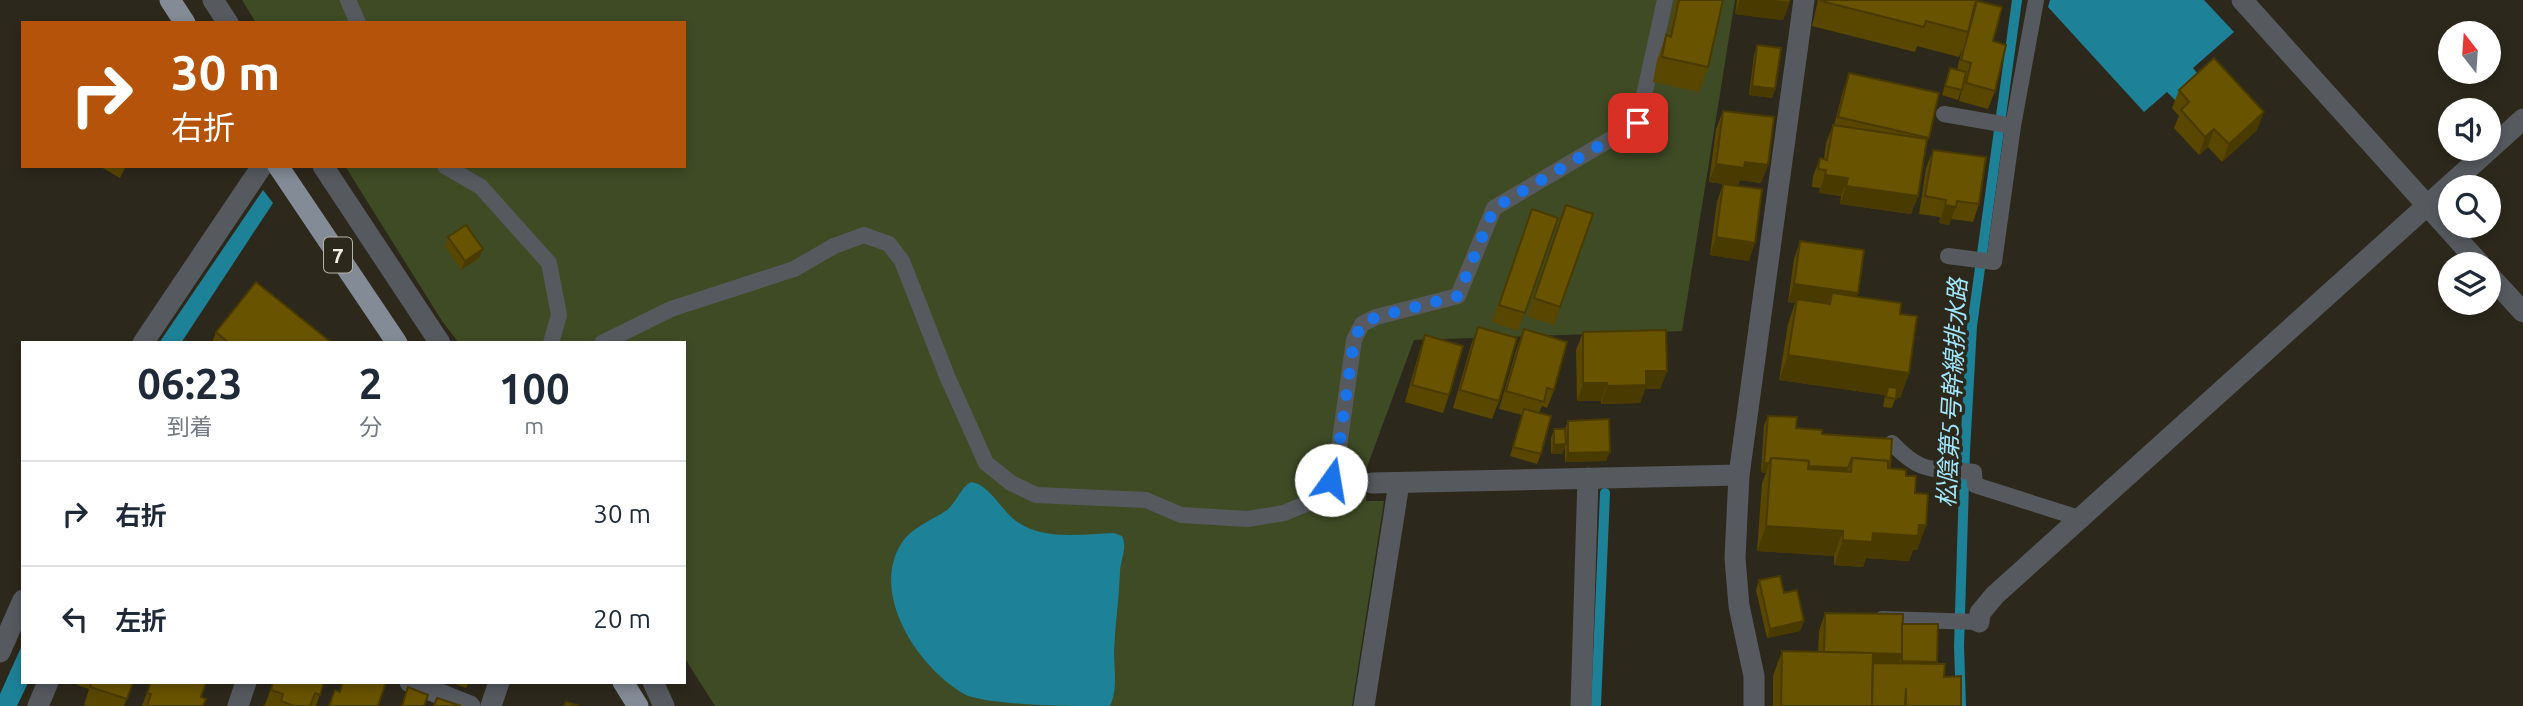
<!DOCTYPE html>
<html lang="ja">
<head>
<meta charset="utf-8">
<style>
  body { margin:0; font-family:Ubuntu,"Noto Sans JP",sans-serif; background:#f6f6f7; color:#1f2937; height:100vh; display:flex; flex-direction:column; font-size:26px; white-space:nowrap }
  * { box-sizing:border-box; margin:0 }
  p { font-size:23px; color:#747a83 }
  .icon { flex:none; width:38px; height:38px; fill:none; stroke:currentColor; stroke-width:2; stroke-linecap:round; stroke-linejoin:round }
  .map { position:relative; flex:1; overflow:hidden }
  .side { position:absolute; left:21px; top:341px; width:665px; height:343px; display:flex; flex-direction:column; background:#fff; border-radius:0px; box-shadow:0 4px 10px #0003 }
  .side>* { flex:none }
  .hud { position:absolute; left:21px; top:21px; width:665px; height:147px; border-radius:0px; box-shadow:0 4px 10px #0003; background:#b45309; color:#fff; overflow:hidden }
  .needle { width:46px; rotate:343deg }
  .tools { position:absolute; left:2438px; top:21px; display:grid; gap:14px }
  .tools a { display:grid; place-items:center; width:63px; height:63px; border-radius:50%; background:#fff; box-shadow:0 4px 10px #0003; font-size:35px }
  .pin { position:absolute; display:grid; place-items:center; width:60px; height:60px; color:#fff; margin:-30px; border-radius:14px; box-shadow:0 4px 10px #0006 }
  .me { position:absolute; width:77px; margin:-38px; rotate:13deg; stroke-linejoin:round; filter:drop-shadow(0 0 5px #0008) }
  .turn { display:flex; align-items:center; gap:24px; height:147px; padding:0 35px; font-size:32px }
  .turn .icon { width:91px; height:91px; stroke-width:2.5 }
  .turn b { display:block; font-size:49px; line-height:60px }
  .eta { display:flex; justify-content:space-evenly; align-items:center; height:119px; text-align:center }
  .eta b { font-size:42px; font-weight:700; line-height:49px }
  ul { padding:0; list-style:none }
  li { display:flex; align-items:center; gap:21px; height:105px; padding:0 35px; border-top:2px solid #e0e1e3 }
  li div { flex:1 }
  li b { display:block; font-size:26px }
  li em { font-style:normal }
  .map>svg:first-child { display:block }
</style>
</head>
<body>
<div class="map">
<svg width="2523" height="706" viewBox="0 0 2523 706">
  <rect width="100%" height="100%" fill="#2c281c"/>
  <polygon fill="#3f4b25" points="242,0 1735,0 1682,331 1414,340 1367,467 1366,501 1384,501 1352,706 715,706 684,657 684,343 458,342 442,321 345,166 684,166 684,23 256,23"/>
  <g fill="#1d8198">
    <polygon points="2050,0 2204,0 2234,32 2193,68 2201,78 2176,101 2167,92 2144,112 2048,7"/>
    <polygon points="263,190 273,203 181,343 159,343"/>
    <path d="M971 482C989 484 1002 511 1016 521 1043 541 1083 534 1114 533L1122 536C1128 548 1120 560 1120 573 1119 599 1115 625 1114 651 1114 670 1118 688 1110 706 1070 706 1003 706 968 696 921 672 869 596 901 544 912 527 931 521 947 510 957 502 960 488 971 482Z"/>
    <polygon points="23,643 23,682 28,683 17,706 0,706 0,694"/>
  </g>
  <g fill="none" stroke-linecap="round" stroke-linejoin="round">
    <g stroke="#1d8198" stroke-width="10">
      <polyline points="1596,706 1605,493"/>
      <polyline points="1961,706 1959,646 1965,451 1972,326 2017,0"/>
    </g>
    <g stroke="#565a5f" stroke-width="16">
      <polyline points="348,0 358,23"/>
      <polyline points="1944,114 2013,126"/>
      <polyline points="445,166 481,187 549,263 559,315 551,343"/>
      <polyline points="1948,256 1994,262 2013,126 2036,0"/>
      <polyline points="602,343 671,309 794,269 834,246 864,235 889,244 902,261 947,376 986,463 1011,483 1036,495 1146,500 1181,515 1248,519 1284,513 1313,501 1331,480 1338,454 1354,340 1362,324 1376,317 1458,296 1494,208 1638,123 1665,0"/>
      <path d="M1892 443C1922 475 1932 468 1974 472L1975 485 2079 518"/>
      <polyline points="1882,619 1979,622"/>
    </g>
    <g stroke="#565a5f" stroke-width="21">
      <polyline points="213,0 228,23"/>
      <polyline points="2242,0 2480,264"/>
      <polyline points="323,166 440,343"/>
      <polyline points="2488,274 2523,312"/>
      <polyline points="143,343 262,166"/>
      <polyline points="1372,483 1739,475"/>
      <polyline points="1979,622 1980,613 1995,595 2523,119"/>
      <polyline points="0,652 23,600"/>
      <polyline points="410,682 470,706"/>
      <polyline points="653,682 664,706"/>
      <polyline points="38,706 48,682"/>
      <polyline points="238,706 246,682"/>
      <polyline points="491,706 499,682"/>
      <polyline points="1364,706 1399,483"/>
      <polyline points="1581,706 1588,478"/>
      <polyline points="1754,706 1754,676 1739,606 1735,558 1739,475 1804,0"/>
    </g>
    <g stroke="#838b96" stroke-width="21">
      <polyline points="170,0 185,23"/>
      <polyline points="278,166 397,343"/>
      <polyline points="623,682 638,706"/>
    </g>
  </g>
  <g fill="#594700">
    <polygon points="1676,0 1723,0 1708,67 1699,92 1653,82 1657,60 1666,35 1668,36"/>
    <polygon points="1737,0 1790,0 1783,20 1735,14"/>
    <polygon points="1818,0 1976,0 1993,41 1995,91 1988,109 1959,101 1964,81 1958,100 1942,95 1950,68 1957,70 1962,49 1959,57 1917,46 1915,52 1812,26"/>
    <polygon points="1757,45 1775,89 1772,98 1749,95 1754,55"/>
    <polygon points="1849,73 1929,138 1925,147 1918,196 1911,214 1840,204 1841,196 1819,193 1820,188 1812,187 1813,176 1820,158 1824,159 1826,143 1833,125 1834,125 1843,91"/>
    <polygon points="2179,90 2257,130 2222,162 2208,147 2199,155 2174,128 2179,116 2172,108"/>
    <polygon points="1723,111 1768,165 1761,183 1740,180 1738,186 1709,182 1716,129"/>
    <polygon points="1933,150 1979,204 1973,222 1951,219 1949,225 1939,223 1940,217 1919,214 1926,168"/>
    <polygon points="99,166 126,166 120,178"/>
    <polygon points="1723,184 1749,261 1710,255 1717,202"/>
    <polygon points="1566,205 1593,214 1554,325 1527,316"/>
    <polygon points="1532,209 1558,218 1518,331 1492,322"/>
    <polygon points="448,237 483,249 479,258 461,270 445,246"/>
    <polygon points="1800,241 1857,296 1900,314 1909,373 1900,398 1896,397 1892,408 1883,407 1885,395 1779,380 1788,324 1795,303 1788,302 1794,259"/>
    <polygon points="1478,327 1499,401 1492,419 1453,408 1471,345"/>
    <polygon points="1524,329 1554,390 1547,408 1542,406 1539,413 1541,454 1537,464 1510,456 1522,415 1499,409 1517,347"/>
    <polygon points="216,332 332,343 212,343"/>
    <polygon points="1583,332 1667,371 1660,389 1645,389 1640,403 1601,404 1601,401 1577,401 1576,350"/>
    <polygon points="1425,335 1449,395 1443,413 1405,402 1419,353"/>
    <polygon points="1768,416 1796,428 1822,434 1906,476 1915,493 1926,525 1917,550 1913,550 1909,561 1866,558 1863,567 1834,565 1834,556 1757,551 1762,483 1766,473 1761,472 1764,425"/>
    <polygon points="1568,421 1606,461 1565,462 1565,447 1562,454 1551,454 1551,438 1554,429 1565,429"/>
    <polygon points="1759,580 1784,593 1804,621 1800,631 1767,638 1756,590"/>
    <polygon points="1825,613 1902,624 1937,662 1936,664 1961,706 1773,706 1773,676 1782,651 1818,652 1819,631"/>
    <polygon points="78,682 133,682 124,706 87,706 84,705 89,689 77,685"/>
    <polygon points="151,682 210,682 209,684 206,683 201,697 203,706 142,706"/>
    <polygon points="273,682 324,682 316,706 262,706 265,705"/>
    <polygon points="450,682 469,682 466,688"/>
  </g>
  <g fill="#493a00">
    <polygon points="1740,0 1774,0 1790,2 1783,20 1735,14"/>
    <polygon points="1752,86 1775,89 1772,98 1749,95"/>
    <polygon points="2264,112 2257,130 2222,162 2229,144"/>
    <polygon points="2214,129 2208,147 2199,155 2205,137"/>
    <polygon points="1745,162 1768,165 1761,183 1740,180 1738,186 1709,182 1716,164"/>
    <polygon points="1825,175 1848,178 1841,196 1819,193"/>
    <polygon points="1846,186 1918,196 1911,214 1840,204"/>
    <polygon points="1945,205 1956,207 1949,225 1939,223"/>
    <polygon points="1716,237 1755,243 1749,261 1710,255"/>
    <polygon points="483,249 479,258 461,270 465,261"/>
    <polygon points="1794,284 1858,293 1851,311 1830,304 1832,293 1826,308 1797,299 1795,303 1788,302"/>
    <polygon points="1788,355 1909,373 1900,398 1887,396 1888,387 1885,395 1779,380"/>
    <polygon points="1646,371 1667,371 1660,389 1645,389 1640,403 1601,404 1607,386"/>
    <polygon points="1583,383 1607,383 1601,401 1577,401"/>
    <polygon points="1566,444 1562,454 1551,454 1554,445"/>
    <polygon points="1610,452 1606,461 1565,462 1568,453"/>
    <polygon points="1764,463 1769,463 1766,473 1761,472"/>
    <polygon points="1771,463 1848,468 1845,478"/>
    <polygon points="1919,525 1926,525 1917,550 1913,550 1909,561 1866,558 1863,567 1834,565 1843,540 1873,533"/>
    <polygon points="1766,526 1843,531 1834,556 1757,551"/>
    <polygon points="1804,621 1800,631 1767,638 1770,629"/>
    <polygon points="1824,653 1902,654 1896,672"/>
    <polygon points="1902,661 1937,662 1934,672 1898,671"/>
  </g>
  <g fill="#685300" stroke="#493a00" stroke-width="2">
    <polygon points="1679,0 1723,0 1708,67 1662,57 1666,35 1671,37"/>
    <polygon points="1821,0 1976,0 1968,32 1926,21 1924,27 1821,1"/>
    <polygon points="1977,1 2002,7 1993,41 2006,45 1995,91 1966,83 1971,63 1961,60"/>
    <polygon points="1757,45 1781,48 1775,89 1752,86"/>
    <polygon points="2214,58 2264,112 2229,144 2214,129 2205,137 2181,110 2189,102 2179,90"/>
    <polygon points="1950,68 1966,72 1962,90 1945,86"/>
    <polygon points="1849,73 1939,93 1929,138 1838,117"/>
    <polygon points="1723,111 1774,117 1768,165 1745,162 1744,168 1716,164"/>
    <polygon points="1833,125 1927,139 1918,196 1846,186 1848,178 1825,175 1826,170 1818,169 1820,158 1827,160"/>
    <polygon points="1933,150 1986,157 1979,204 1957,201 1956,207 1945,205 1946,200 1925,196"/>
    <polygon points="1723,184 1762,189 1755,243 1716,237"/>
    <polygon points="1566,205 1593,214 1560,307 1534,298"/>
    <polygon points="1532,209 1558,218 1525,313 1499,305"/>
    <polygon points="466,225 483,249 465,261 448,237"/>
    <polygon points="1800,241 1864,250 1858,293 1794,284"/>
    <polygon points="256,282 332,343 229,343 216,332"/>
    <polygon points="1832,293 1901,303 1900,314 1917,316 1909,373 1788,355 1797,299 1830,304"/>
    <polygon points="1478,327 1517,338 1499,401 1460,390"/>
    <polygon points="1524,329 1567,342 1554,390 1547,388 1544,402 1506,391"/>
    <polygon points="1666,330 1667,371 1646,371 1646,385 1607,386 1607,383 1583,383 1583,332"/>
    <polygon points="1425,335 1463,346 1449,395 1412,385"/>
    <polygon points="1888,387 1897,388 1896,399 1886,397"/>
    <polygon points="1524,409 1551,416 1541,454 1513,447"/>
    <polygon points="1768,416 1797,417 1796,428 1822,430 1822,434 1892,439 1890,469 1888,468 1888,461 1852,458 1848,468 1809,466 1809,461 1771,458 1769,463 1764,463"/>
    <polygon points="1609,419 1610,452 1568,453 1568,421"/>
    <polygon points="1554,429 1565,429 1566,444 1554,445"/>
    <polygon points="1771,458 1809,461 1808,469 1851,472 1852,458 1888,461 1888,468 1906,470 1906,476 1916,476 1915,493 1928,494 1926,525 1919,525 1918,536 1873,533 1872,542 1843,540 1843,531 1766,526"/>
    <polygon points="1780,576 1784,593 1797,590 1804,621 1770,629 1759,580"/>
    <polygon points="1825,613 1903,614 1902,654 1824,652"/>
    <polygon points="1902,624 1938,624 1937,662 1902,661"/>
    <polygon points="1782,651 1873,653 1872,706 1781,706"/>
    <polygon points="1873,663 1945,664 1944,677 1961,676 1961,706 1906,706 1906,688 1905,706 1872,706"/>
    <polygon points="92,682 133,682 127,699 90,687"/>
    <polygon points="151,682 206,682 201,697 206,699 203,706 147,706 151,694 147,693"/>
    <polygon points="273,682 324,682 320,695 315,693 310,706 294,706 281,701 283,694 271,690"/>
    <polygon points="343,682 347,683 386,682 378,706 329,706 335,690 340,692"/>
    <polygon points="408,687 428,695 424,706 402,706"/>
    <polygon points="437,698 461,706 434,706"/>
    <polygon points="566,702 579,706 564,706"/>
  </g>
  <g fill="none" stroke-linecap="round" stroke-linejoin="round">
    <polyline stroke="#1a73e8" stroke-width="12" stroke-dasharray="0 21.6" points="1331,480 1338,454 1354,340 1362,324 1376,317 1458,296 1494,208 1638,123"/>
  </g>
  <g text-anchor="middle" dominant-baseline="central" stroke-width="7" stroke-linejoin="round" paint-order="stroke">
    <rect fill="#2c281c" stroke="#b6b3a9" stroke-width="2" x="324" y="237.5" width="28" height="35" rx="5"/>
    <g font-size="21" font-weight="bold" fill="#f1eee6">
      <text x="338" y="255">7</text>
    </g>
    <g font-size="24" font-style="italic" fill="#a1e6fa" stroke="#2c281c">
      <text transform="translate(1952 393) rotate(-87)">松陰第5号幹線排水路</text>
    </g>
  </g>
</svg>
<div class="tools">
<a><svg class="needle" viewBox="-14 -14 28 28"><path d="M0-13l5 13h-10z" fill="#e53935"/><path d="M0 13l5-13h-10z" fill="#747a83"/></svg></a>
<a><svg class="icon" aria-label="sound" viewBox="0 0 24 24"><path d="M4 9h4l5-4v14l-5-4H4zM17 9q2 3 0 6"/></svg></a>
<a><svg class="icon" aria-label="search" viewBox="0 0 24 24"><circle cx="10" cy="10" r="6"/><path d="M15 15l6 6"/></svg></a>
<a><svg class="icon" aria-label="layers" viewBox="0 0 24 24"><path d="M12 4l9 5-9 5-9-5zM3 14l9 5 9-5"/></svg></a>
</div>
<div class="pin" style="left:1638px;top:123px;background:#d93025"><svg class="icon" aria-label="arrive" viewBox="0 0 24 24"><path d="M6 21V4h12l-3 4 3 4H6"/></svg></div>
<svg class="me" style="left:1331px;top:480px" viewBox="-20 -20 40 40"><circle r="19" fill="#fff"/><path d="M0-13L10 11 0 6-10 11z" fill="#1a73e8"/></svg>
<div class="hud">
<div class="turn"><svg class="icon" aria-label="right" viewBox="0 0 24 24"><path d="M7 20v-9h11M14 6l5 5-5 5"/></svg><div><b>30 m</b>右折</div></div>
</div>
<section class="side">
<div class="eta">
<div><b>06:23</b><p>到着</p></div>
<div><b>2</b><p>分</p></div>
<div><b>100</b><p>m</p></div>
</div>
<ul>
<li><svg class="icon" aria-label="right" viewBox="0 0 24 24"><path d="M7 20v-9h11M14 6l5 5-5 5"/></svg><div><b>右折</b></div><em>30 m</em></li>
<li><svg class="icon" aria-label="left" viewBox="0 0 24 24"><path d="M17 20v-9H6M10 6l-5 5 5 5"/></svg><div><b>左折</b></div><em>20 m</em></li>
</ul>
</section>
</div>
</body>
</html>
